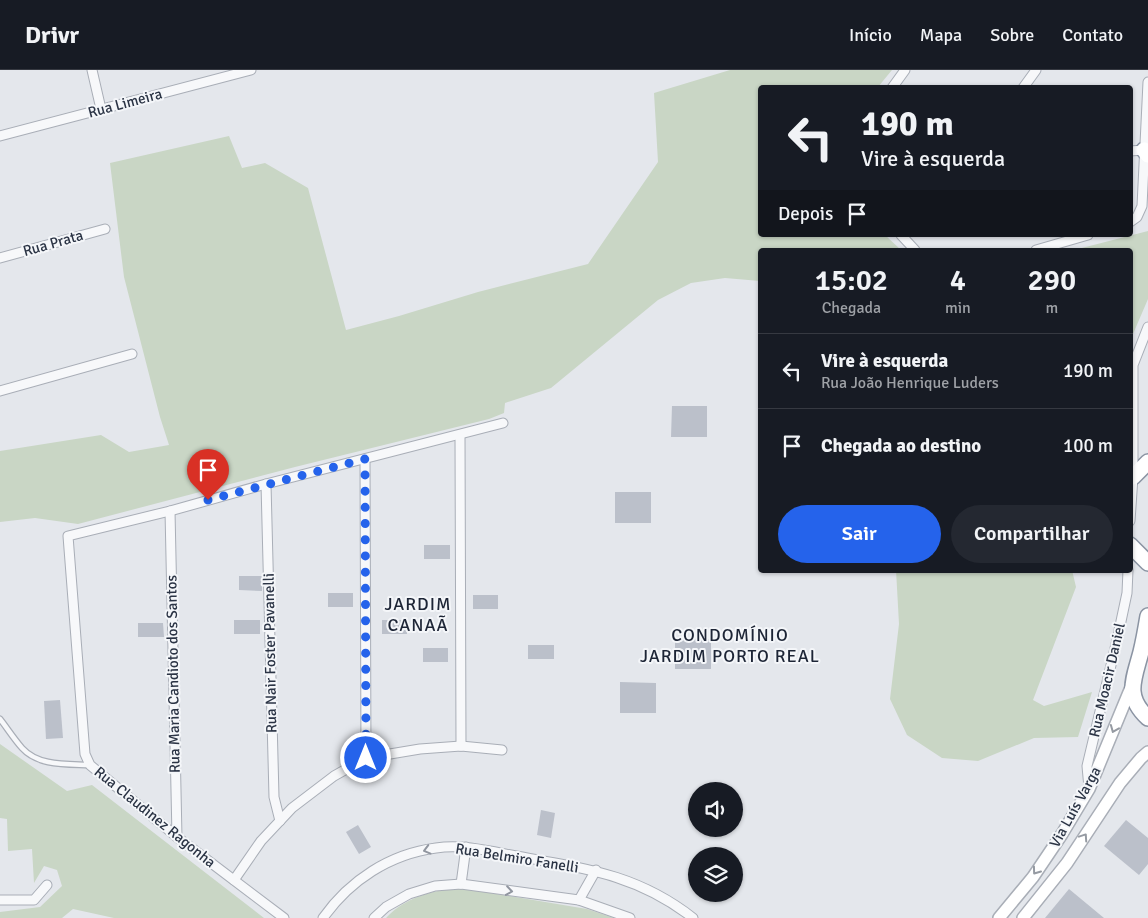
<!DOCTYPE html>
<html lang="pt">
<head>
<meta charset="utf-8">
<style>
  body { margin:0; font-family:Signika,sans-serif; background:#242831; color:#f1f3f6; height:100vh; display:flex; flex-direction:column; font-size:19px; white-space:nowrap }
  * { box-sizing:border-box; margin:0 }
  p { font-size:16px; color:#9ea1a6 }
  .icon { flex:none; width:28px; height:28px; fill:none; stroke:currentColor; stroke-width:2; stroke-linecap:round; stroke-linejoin:round }
  .map { position:relative; flex:1; overflow:hidden }
  .drawer { position:absolute; left:758px; top:178px; width:375px; height:325px; display:flex; flex-direction:column; background:#171b24; border-radius:5px; box-shadow:0 1px 4px #0004 }
  .drawer>* { flex:none }
  .top-card { position:absolute; left:758px; top:15px; width:375px; height:152px; border-radius:5px; box-shadow:0 1px 4px #0004; background:#171b24; color:#f1f3f6; overflow:hidden }
  .tools { position:absolute; left:688px; top:712px; display:grid; gap:10px }
  .tools a { display:grid; place-items:center; width:55px; height:55px; border-radius:50%; background:#171b24; box-shadow:0 1px 4px #0004; font-size:25px }
  .pin { position:absolute; display:grid; place-items:center; width:42px; height:42px; color:#fff; margin:-51px -21px; border-radius:50% 50% 50% 0; rotate:-45deg; box-shadow:0 0 5px #0007 }
  .pin .icon { rotate:45deg }
  .me { position:absolute; width:55px; margin:-28px; rotate:0deg; stroke-linejoin:round; filter:drop-shadow(0 0 4px #0008) }
  .turn { display:flex; align-items:center; gap:18px; height:105px; padding:0 20px; font-size:22px }
  .turn .icon { width:65px; height:65px; stroke-width:2.5 }
  .turn b { display:block; font-size:35px; line-height:42px }
  .then { display:flex; align-items:center; height:48px; padding:0 20px; background:#0003; gap:10px; font-size:19px }
  .eta { display:flex; justify-content:space-evenly; align-items:center; height:85px; text-align:center }
  .eta b { font-size:30px; font-weight:600; line-height:35px }
  .action { display:flex; gap:10px; margin-top:auto; padding:10px 20px }
  .action a { flex:1; height:58px; border-radius:30px; background:#2563eb; color:#fff; font-size:20px; font-weight:600; line-height:58px; text-align:center }
  .action a+a { background:#242831; color:#f1f3f6 }
  ul { padding:0; list-style:none }
  li { display:flex; align-items:center; gap:15px; height:75px; padding:0 20px; border-top:1px solid #363941 }
  li div { flex:1 }
  li b { display:block; font-size:19px }
  li em { font-style:normal }
  header { display:flex; align-items:center; gap:30px; box-sizing:border-box; height:70px; padding:0 25px; background:#171b24; border-bottom:1px solid #363941 }
  header strong { font-size:24px }
  nav { display:flex; gap:28px; margin-inline-start:auto; font-size:18px }
  .map>svg:first-child { display:block }
</style>
</head>
<body>
<header>
<strong>Drivr</strong>
<nav><a>Início</a><a>Mapa</a><a>Sobre</a><a>Contato</a></nav>
</header>
<div class="map">
<svg width="1148" height="848" viewBox="0 0 1148 848">
  <rect width="100%" height="100%" fill="#e4e7ec"/>
  <g fill="#c9d6c5">
    <polygon points="730,0 892,0 878,17 760,18 760,165 885,165 901,180 760,180 760,211 725,208 691,213 658,230 551,318 505,333 504,343 489,349 295,397 78,454 35,448 0,452 0,381 101,365 129,382 169,375 160,347 124,207 110,93 229,66 242,98 265,93 308,118 346,260 399,246 478,222 588,194 658,92 654,23"/>
    <polygon points="1148,161 1148,229 1130,271 1130,180 1074,180"/>
    <polygon points="896,500 1072,500 1076,517 1033,630 1044,636 1092,622 1078,667 1034,668 978,691 942,688 907,665 890,629 899,554"/>
    <polygon points="0,674 67,721 92,715 264,848 114,848 73,839 62,848 0,848 0,842 40,837 62,816 57,800 44,796 34,813 32,779 8,781 7,749 0,748"/>
    <path d="M461 818 587 839 614 848H386C405 827 434 820 461 818Z"/>
  </g>
  <g fill="#bbc0ca">
    <polygon points="672,336 707,336 707,367 671,367"/>
    <rect x="615" y="422" width="36" height="31"/>
    <rect x="424" y="475" width="26" height="14"/>
    <polygon points="239,506 262,506 262,521 239,520"/>
    <rect x="328" y="523" width="25" height="14"/>
    <rect x="473" y="525" width="25" height="14"/>
    <rect x="234" y="550" width="26" height="14"/>
    <rect x="382" y="550" width="25" height="14"/>
    <polygon points="138,553 163,553 164,567 138,567"/>
    <polygon points="675,568 711,569 711,599 675,599"/>
    <rect x="528" y="575" width="26" height="14"/>
    <rect x="423" y="578" width="25" height="14"/>
    <polygon points="620,612 656,613 656,643 620,643"/>
    <polygon points="60,630 63,668 46,669 44,631"/>
    <polygon points="541,740 555,743 551,768 537,765"/>
    <polygon points="1126,750 1148,768 1148,794 1139,805 1104,776"/>
    <polygon points="358,755 371,777 359,784 346,762"/>
    <polygon points="1069,819 1104,848 1045,848"/>
  </g>
  <g fill="none" stroke-linecap="round" stroke-linejoin="round">
    <defs>
      <path id="lane" d="M0 649C7 658 14 669 22 678 38 696 66 694 89 695"/>
      <g id="street">
        <polyline points="92,0 101,39"/>
        <polyline points="892,18 905,0"/>
        <polyline points="1023,18 1036,0"/>
        <polyline points="0,66 251,0"/>
        <polyline points="1130,81 1144,80"/>
        <polyline points="1130,152 1137,147 1142,136 1148,12"/>
        <polyline points="901,165 915,180"/>
        <polyline points="1036,180 1088,165"/>
        <polyline points="0,188 105,159"/>
        <polyline points="0,321 132,284"/>
        <polyline points="460,365 461,676"/>
        <polyline points="365,389 366,688"/>
        <polyline points="266,414 274,727 280,751"/>
        <polyline points="170,441 177,767"/>
        <polyline points="1130,451 1133,407 1133,295 1148,257"/>
        <polyline points="1089,718 1087,696 1117,570 1127,523 1128,500"/>
        <polyline points="234,810 261,771 292,738 334,706 366,688 420,679 461,676 502,680"/>
        <polyline points="461,814 466,777"/>
        <polyline points="0,830 34,830 47,815"/>
        <polyline points="579,830 596,800"/>
        <polyline points="284,848 177,767 90,695 85,684 68,466 170,441 266,414 503,353"/>
        <path d="M323 848C350 810 390 784 436 778 463 774 490 781 516 786 583 798 637 804 693 848"/>
        <polyline points="374,848 386,837 409,824 435,816 461,814 579,830 630,848"/>
      </g>
      <g id="secondary">
        <polyline points="999,848 1033,807 1062,764 1089,719 1132,615"/>
        <polyline points="1023,848 1067,793 1120,713 1141,688 1148,682"/>
      </g>
      <g id="highway">
        <polyline points="1144,80 1148,85"/>
        <polyline points="1133,407 1148,392"/>
        <polyline points="1130,475 1148,493"/>
        <path d="M1148 546C1146 558 1144 570 1141 582 1134 609 1124 626 1148 648"/>
      </g>
    </defs>
    <use href="#lane" stroke="#a9aeb7" stroke-width="7"/>
    <use href="#street" stroke="#a9aeb7" stroke-width="11"/>
    <use href="#secondary" stroke="#a9aeb7" stroke-width="14"/>
    <use href="#highway" stroke="#8b94a3" stroke-width="18"/>
    <use href="#lane" stroke="#f7f8fa" stroke-width="4.5"/>
    <use href="#street" stroke="#f7f8fa" stroke-width="9"/>
    <use href="#secondary" stroke="#fff" stroke-width="11"/>
    <use href="#highway" stroke="#fff" stroke-width="15"/>
  </g>
  <defs><path id="oneway-chevron" d="M-2-3.5L2.5 0L-2 3.5" fill="none" stroke-width="1.6" stroke-linecap="round" stroke-linejoin="round" transform="scale(1.25)"/></defs>
  <g stroke="#959aa2">
    <use href="#oneway-chevron" transform="translate(1114 659) rotate(112)"/>
    <use href="#oneway-chevron" transform="translate(1084 767) rotate(-56)"/>
    <use href="#oneway-chevron" transform="translate(1036 801) rotate(126)"/>
  </g>
  <g stroke="#9196a0">
    <use href="#oneway-chevron" transform="translate(427 780) rotate(165)"/>
    <use href="#oneway-chevron" transform="translate(509 821) rotate(8)"/>
  </g>
  <g fill="none" stroke-linecap="round" stroke-linejoin="round">
    <polyline stroke="#2563eb" stroke-width="9" stroke-dasharray="0 16.2" points="208,430 365,389 366,688"/>
  </g>
  <g text-anchor="middle" dominant-baseline="central" stroke-width="4" stroke-linejoin="round" paint-order="stroke">
    <g font-size="15" fill="#2b3445" stroke="#f4f6f9">
      <text transform="translate(125 33) rotate(-15)">Rua Limeira</text>
      <text transform="translate(53 173) rotate(-16)">Rua Prata</text>
      <text transform="translate(270 583) rotate(-91)">Rua Nair Foster Pavanelli</text>
      <text transform="translate(173 604) rotate(-91)">Rua Maria Candioto dos Santos</text>
      <text transform="translate(1107 610) rotate(-77)">Rua Moacir Daniel</text>
      <text transform="translate(1075 737) rotate(-61)">Via Luís Varga</text>
      <text transform="translate(155 747) rotate(39)">Rua Claudinez Ragonha</text>
      <text transform="translate(517 788) rotate(9)">Rua Belmiro Fanelli</text>
    </g>
    <g font-size="18" letter-spacing="1" fill="#1d2536" stroke="#f4f6f9">
      <text x="418" y="534">JARDIM<tspan x="418" dy="21">CANAÃ</tspan></text>
      <text x="730" y="565">CONDOMÍNIO<tspan x="730" dy="21">JARDIM PORTO REAL</tspan></text>
    </g>
  </g>
</svg>
<div class="tools">
<a><svg class="icon" aria-label="sound" viewBox="0 0 24 24"><path d="M4 9h4l5-4v14l-5-4H4zM17 9q2 3 0 6"/></svg></a>
<a><svg class="icon" aria-label="layers" viewBox="0 0 24 24"><path d="M12 4l9 5-9 5-9-5zM3 14l9 5 9-5"/></svg></a>
</div>
<div class="pin" style="left:208px;top:430px;background:#d93025"><svg class="icon" aria-label="arrive" viewBox="0 0 24 24"><path d="M6 21V4h12l-3 4 3 4H6"/></svg></div>
<svg class="me" style="left:366px;top:688px" viewBox="-20 -20 40 40"><circle r="17" fill="#2563eb" stroke="#fff" stroke-width="3"/><path d="M0-11L8 9 0 5-8 9z" fill="#fff"/></svg>
<div class="top-card">
<div class="turn"><svg class="icon" aria-label="left" viewBox="0 0 24 24"><path d="M17 20v-9H6M10 6l-5 5 5 5"/></svg><div><b>190 m</b>Vire à esquerda</div></div>
<div class="then">Depois<svg class="icon" aria-label="arrive" viewBox="0 0 24 24"><path d="M6 21V4h12l-3 4 3 4H6"/></svg></div>
</div>
<section class="drawer">
<div class="eta">
<div><b>15:02</b><p>Chegada</p></div>
<div><b>4</b><p>min</p></div>
<div><b>290</b><p>m</p></div>
</div>
<ul>
<li><svg class="icon" aria-label="left" viewBox="0 0 24 24"><path d="M17 20v-9H6M10 6l-5 5 5 5"/></svg><div><b>Vire à esquerda</b><p>Rua João Henrique Luders</p></div><em>190 m</em></li>
<li><svg class="icon" aria-label="arrive" viewBox="0 0 24 24"><path d="M6 21V4h12l-3 4 3 4H6"/></svg><div><b>Chegada ao destino</b></div><em>100 m</em></li>
</ul>
<div class="action"><a>Sair</a><a>Compartilhar</a></div>
</section>
</div>
</body>
</html>
